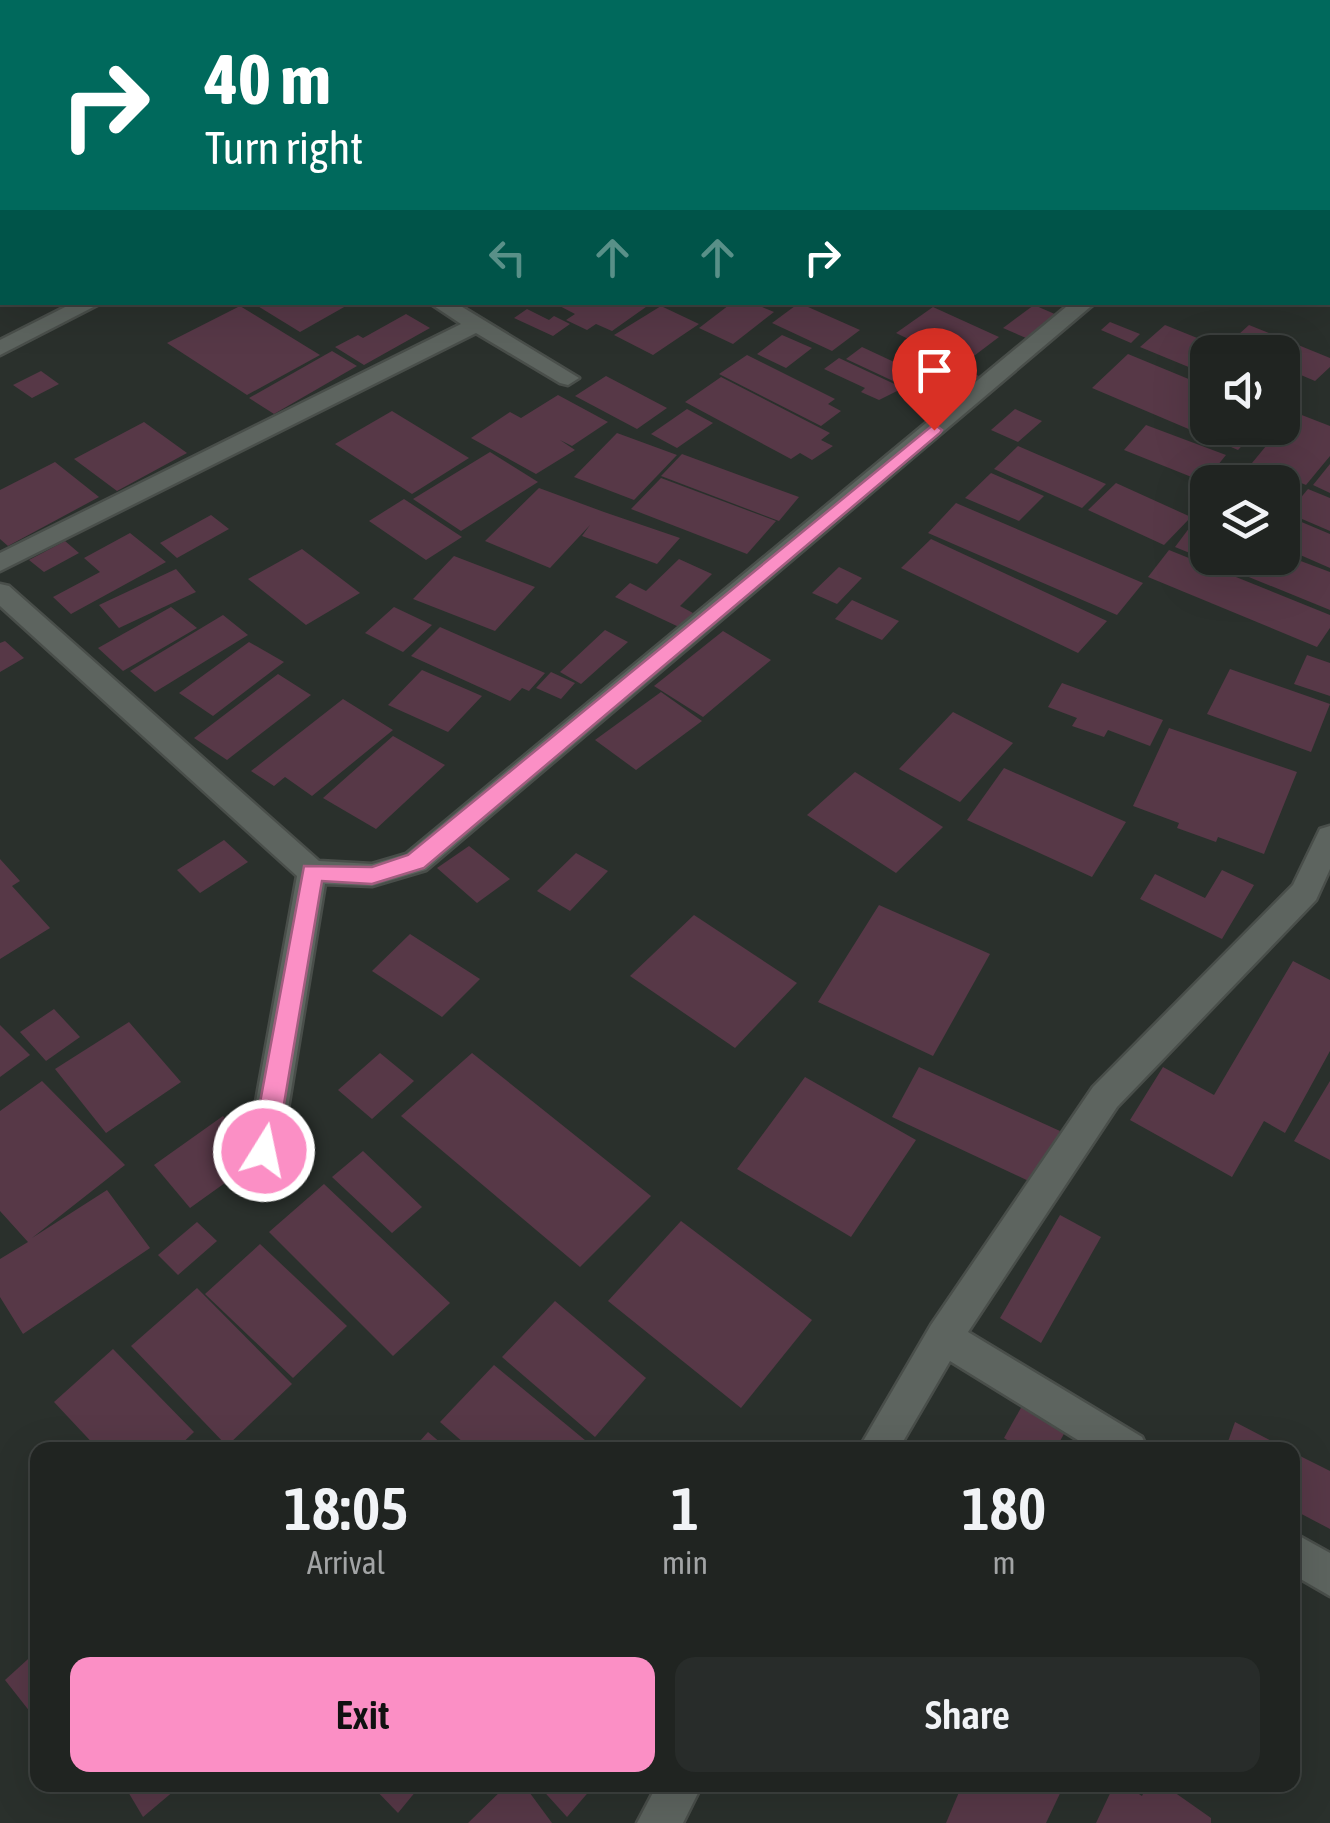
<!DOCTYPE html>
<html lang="en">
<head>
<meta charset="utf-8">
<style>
  body { margin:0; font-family:"Asap Condensed",sans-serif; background:#282c2a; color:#f1f3f6; height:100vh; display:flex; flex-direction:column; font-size:38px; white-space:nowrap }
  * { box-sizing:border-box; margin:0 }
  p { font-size:32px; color:#a2a4a5 }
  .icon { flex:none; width:55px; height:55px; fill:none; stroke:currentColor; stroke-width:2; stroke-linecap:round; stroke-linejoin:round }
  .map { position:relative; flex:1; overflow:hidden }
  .panel { position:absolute; left:30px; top:1442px; width:1270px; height:350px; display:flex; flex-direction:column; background:#202421; border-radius:20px; box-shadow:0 10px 40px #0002,0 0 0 2px #3d413f }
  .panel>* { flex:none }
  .banner { position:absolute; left:0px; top:0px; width:1330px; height:305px; box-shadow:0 10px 40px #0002,0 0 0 2px #3d413f; background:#00695c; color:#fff; overflow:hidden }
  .tools { position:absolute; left:1190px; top:335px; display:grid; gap:20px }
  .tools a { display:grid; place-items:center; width:110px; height:110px; border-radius:20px; background:#202421; box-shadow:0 10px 40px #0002,0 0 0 2px #3d413f; font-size:50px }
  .pin { position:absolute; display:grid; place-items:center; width:85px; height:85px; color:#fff; margin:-102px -42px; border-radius:50% 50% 50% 0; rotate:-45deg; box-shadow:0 0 10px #0007 }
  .pin .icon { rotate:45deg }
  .me { position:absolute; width:110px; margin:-55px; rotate:10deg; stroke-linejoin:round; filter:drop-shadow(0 0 8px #0008) }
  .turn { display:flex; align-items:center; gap:35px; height:210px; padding:0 40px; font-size:45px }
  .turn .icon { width:130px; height:130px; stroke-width:2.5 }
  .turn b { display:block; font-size:70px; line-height:85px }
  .lanes { display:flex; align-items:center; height:95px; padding:0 40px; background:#0003; justify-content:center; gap:50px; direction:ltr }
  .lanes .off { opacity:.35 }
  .eta { display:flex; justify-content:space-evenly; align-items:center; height:170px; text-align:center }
  .eta b { font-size:60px; font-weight:600; line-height:70px }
  .action { display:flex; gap:20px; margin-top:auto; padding:20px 40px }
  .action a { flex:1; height:115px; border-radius:20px; background:#fb8fc5; color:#111; font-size:40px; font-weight:600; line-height:115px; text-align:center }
  .action a+a { background:#282c2a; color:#f1f3f6 }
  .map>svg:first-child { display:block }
</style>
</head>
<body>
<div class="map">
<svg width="1330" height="1823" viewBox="0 0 1330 1823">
  <rect width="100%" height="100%" fill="#2a302c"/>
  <g fill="#573847">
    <polygon points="251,302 353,302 300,332"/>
    <polygon points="552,302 653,302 612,331 596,324 587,330 566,320 575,314"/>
    <polygon points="733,302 750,302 774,312 733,344 699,328"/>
    <polygon points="799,303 860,330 832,351 772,323"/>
    <polygon points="1034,305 1057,315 1026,338 1003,328"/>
    <polygon points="240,306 320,355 247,395 167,343"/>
    <polygon points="661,306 699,324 653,355 614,335"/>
    <polygon points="933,307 999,337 962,365 896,333"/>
    <polygon points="527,309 549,320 554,316 570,324 553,336 514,318"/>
    <polygon points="406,314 430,328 364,365 335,347 358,335 363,338"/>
    <polygon points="1110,322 1140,334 1131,343 1101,330"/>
    <polygon points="1165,325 1232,352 1208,352 1208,375 1140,347"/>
    <polygon points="1249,325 1330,358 1330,367 1315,381 1282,367 1282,352 1247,352 1228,344"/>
    <polygon points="782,335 812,348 786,368 757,354"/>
    <polygon points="862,347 922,375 906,387 846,359"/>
    <polygon points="332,351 357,366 274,414 249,398"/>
    <polygon points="1128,354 1208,387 1208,428 1259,428 1238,450 1092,388"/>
    <polygon points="747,355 835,399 828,404 841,411 821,426 719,374"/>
    <polygon points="938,357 979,376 964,387 923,368"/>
    <polygon points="839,358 903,388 879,400 861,392 865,388 824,369"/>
    <polygon points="41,371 59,384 32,398 13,385"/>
    <polygon points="606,376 667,408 637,429 575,396"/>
    <polygon points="721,377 830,433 821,440 833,446 812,460 800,453 791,459 685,402"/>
    <polygon points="558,395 608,422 572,446 560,440 575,450 536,474 471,438 510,412 521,418"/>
    <polygon points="687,409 713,423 677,448 651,434"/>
    <polygon points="1015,409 1042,421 1018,442 991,430"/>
    <polygon points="392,411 469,458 412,494 335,444"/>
    <polygon points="1294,412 1330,426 1330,456 1306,485 1252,463"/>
    <polygon points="144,422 187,453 117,491 74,459"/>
    <polygon points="1146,425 1226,455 1204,482 1124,450"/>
    <polygon points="617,433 677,455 634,500 574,477"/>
    <polygon points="1018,446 1106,484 1082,508 994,469"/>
    <polygon points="490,452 538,482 461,531 413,499"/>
    <polygon points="682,454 799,497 779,521 661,476"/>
    <polygon points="55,462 99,497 8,546 0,539 0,490"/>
    <polygon points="1330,464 1330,493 1313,485"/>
    <polygon points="991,473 1044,496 1019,521 965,498"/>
    <polygon points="661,478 776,521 747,554 631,509"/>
    <polygon points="1116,483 1191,517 1164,545 1088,510"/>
    <polygon points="539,488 604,512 680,538 657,564 582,536 590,525 550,568 485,541"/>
    <polygon points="1308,489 1330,498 1330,531 1288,513"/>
    <polygon points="404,499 462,537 426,560 369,521"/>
    <polygon points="956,503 1143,583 1117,615 928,533"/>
    <polygon points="211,515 229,529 177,558 160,543"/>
    <polygon points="1292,518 1330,534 1330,568 1282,547 1282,530"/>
    <polygon points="1196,519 1208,524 1208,558 1282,558 1282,554 1330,572 1330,610 1175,547"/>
    <polygon points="130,533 166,562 71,614 53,597 100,572 84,558"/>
    <polygon points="931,539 1107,621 1078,653 901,568"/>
    <polygon points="65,541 79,553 44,572 29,560"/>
    <polygon points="302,549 360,593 306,625 248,579"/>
    <polygon points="1169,550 1330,615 1330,628 1317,647 1148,577"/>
    <polygon points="454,556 535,587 495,631 413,599"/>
    <polygon points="679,559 712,574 680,606 693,613 679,627 615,597 630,583 646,591"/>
    <polygon points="839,567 862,578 837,604 812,593"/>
    <polygon points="176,569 196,592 119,628 99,605"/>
    <polygon points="852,600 899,621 882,640 835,619"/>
    <polygon points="171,607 197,628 123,671 98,648"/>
    <polygon points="394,607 432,625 403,652 365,633"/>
    <polygon points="223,615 248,635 155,692 130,671"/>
    <polygon points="440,627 545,673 529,691 522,688 510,701 411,656"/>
    <polygon points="605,630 628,642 581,684 560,672"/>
    <polygon points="723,631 771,660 703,717 654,686"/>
    <polygon points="5,641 24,658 0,672 0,643"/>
    <polygon points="249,642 284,662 213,716 179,693"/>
    <polygon points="1307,655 1330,663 1330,696 1294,684"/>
    <polygon points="1230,669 1330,704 1311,752 1207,714"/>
    <polygon points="422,670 482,696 448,732 388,705"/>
    <polygon points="551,672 575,683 561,699 536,688"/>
    <polygon points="278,674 311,695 227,760 194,738"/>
    <polygon points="1062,683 1163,720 1150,746 1108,730 1104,737 1072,726 1077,718 1048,707"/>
    <polygon points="661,692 702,721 636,770 595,740"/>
    <polygon points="343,699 393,730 312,796 285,777 274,786 251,771"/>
    <polygon points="953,712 1013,743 960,802 899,769"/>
    <polygon points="1169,728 1297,772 1264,854 1218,837 1216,842 1177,828 1179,823 1133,806"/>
    <polygon points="393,736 445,765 376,829 323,798"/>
    <polygon points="1004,768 1126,822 1092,877 967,820"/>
    <polygon points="855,772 943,827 896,873 807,815"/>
    <polygon points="224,840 248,862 200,893 177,870"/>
    <polygon points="469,846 510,879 477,903 437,868"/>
    <polygon points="576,853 608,871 570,911 537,891"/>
    <polygon points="0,859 20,881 12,886 50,928 0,959"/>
    <polygon points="1222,870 1254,885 1222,939 1140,899 1155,874 1205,898"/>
    <polygon points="879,905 990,954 933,1056 818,1002"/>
    <polygon points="694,915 797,983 735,1048 630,976"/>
    <polygon points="410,934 480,979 442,1017 372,971"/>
    <polygon points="1293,961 1330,980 1330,1051 1285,1133 1264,1121 1232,1177 1130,1120 1163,1067 1214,1095"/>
    <polygon points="54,1009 80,1037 46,1061 20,1032"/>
    <polygon points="129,1022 181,1082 106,1133 55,1069"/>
    <polygon points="0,1025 30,1055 0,1077"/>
    <polygon points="380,1053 414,1081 372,1119 338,1090"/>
    <polygon points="472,1053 651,1196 580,1267 401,1116"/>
    <polygon points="919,1067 1060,1131 1035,1184 892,1117"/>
    <polygon points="805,1077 916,1140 851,1237 737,1169"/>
    <polygon points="42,1081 125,1165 32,1238 107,1190 150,1248 23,1334 0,1297 0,1259 28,1242 0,1211 0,1111"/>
    <polygon points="1330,1081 1330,1160 1294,1141"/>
    <polygon points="223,1116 260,1158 190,1208 154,1165"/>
    <polygon points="363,1151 422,1207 392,1233 332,1177"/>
    <polygon points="324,1184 450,1303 393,1356 269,1232"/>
    <polygon points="1060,1215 1101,1237 1041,1343 1000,1318"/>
    <polygon points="681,1221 812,1320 741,1408 608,1301"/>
    <polygon points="197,1222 217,1241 178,1275 158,1255"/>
    <polygon points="260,1244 347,1326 293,1378 205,1294"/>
    <polygon points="197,1288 292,1384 227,1446 131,1346"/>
    <polygon points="555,1301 646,1378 595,1437 502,1357"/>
    <polygon points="113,1349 194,1432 175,1450 99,1450 54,1402"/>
    <polygon points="494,1365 597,1450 472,1450 440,1422"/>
    <polygon points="1022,1406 1065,1432 1055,1450 1023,1450 1004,1438"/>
    <polygon points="1235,1422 1289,1450 1225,1450"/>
    <polygon points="428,1432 449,1450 412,1450"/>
    <polygon points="1292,1452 1330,1471 1330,1529 1292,1509"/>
    <polygon points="38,1650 38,1722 5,1680"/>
    <polygon points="124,1785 181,1785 143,1817"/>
    <polygon points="371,1785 421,1785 398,1813"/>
    <polygon points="507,1785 524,1785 552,1823 468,1823"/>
    <polygon points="538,1785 589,1785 592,1788 567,1817"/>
    <polygon points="962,1785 1064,1785 1046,1823 946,1823"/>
    <polygon points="1114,1785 1125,1785 1142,1796 1147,1785 1164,1785 1211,1818 1211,1823 1096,1823"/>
  </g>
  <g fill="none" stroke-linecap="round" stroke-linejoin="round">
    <defs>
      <g id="minor">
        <polygon points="972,0 994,0 995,2 973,2"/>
        <rect x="1328" y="153" width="2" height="12"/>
        <polygon points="75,302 103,302 0,355 0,340"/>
        <polygon points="428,302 454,302 579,378 568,385 560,383 476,333 0,571 0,553 461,324"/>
        <polygon points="1072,302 1096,302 426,870 372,886 325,884 281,1151 276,1161 264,1166 252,1161 247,1151 297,876 0,606 0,584 9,586 319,861 372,864 406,854"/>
        <polygon points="1330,826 1330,869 1316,900 1117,1107 968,1332 1142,1437 1148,1450 1094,1450 950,1361 898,1450 858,1450 931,1325 1093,1087 1293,885 1320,829"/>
        <polygon points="1292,1532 1330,1553 1330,1596 1292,1574"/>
        <polygon points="657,1785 702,1785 683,1823 637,1823"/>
      </g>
    </defs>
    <use href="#minor" stroke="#494e4a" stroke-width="5"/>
    <use href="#minor" fill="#5d645f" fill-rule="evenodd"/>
  </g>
  <polygon fill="#fb8fc5" stroke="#a35d80" stroke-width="2.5" points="934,424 942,430 940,433 424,868 372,884 322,881 276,1151 273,1159 264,1162 255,1159 251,1151 304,866 372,867 408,855"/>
</svg>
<div class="tools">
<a><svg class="icon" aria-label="sound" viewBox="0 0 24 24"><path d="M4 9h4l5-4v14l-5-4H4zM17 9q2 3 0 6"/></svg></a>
<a><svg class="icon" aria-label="layers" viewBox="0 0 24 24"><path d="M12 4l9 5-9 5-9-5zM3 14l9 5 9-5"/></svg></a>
</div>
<div class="pin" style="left:934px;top:430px;background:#d93025"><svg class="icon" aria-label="arrive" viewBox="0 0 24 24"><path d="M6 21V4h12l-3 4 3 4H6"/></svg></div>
<svg class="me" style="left:264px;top:1151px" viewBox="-20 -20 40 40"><circle r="17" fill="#fb8fc5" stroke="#fff" stroke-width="3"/><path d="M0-11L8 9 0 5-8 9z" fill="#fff"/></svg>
<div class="banner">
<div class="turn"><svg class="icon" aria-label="right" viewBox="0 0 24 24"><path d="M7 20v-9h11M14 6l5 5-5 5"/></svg><div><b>40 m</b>Turn right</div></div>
<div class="lanes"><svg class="icon off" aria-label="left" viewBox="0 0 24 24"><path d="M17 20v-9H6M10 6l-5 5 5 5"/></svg><svg class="icon off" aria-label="ahead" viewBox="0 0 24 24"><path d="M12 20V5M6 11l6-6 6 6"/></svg><svg class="icon off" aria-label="ahead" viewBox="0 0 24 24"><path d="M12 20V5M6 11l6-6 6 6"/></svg><svg class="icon" aria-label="right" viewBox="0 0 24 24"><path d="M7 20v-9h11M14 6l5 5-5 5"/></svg></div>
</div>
<section class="panel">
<div class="eta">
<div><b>18:05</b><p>Arrival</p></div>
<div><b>1</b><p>min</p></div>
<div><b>180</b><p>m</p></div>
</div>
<div class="action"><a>Exit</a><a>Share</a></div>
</section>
</div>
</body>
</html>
